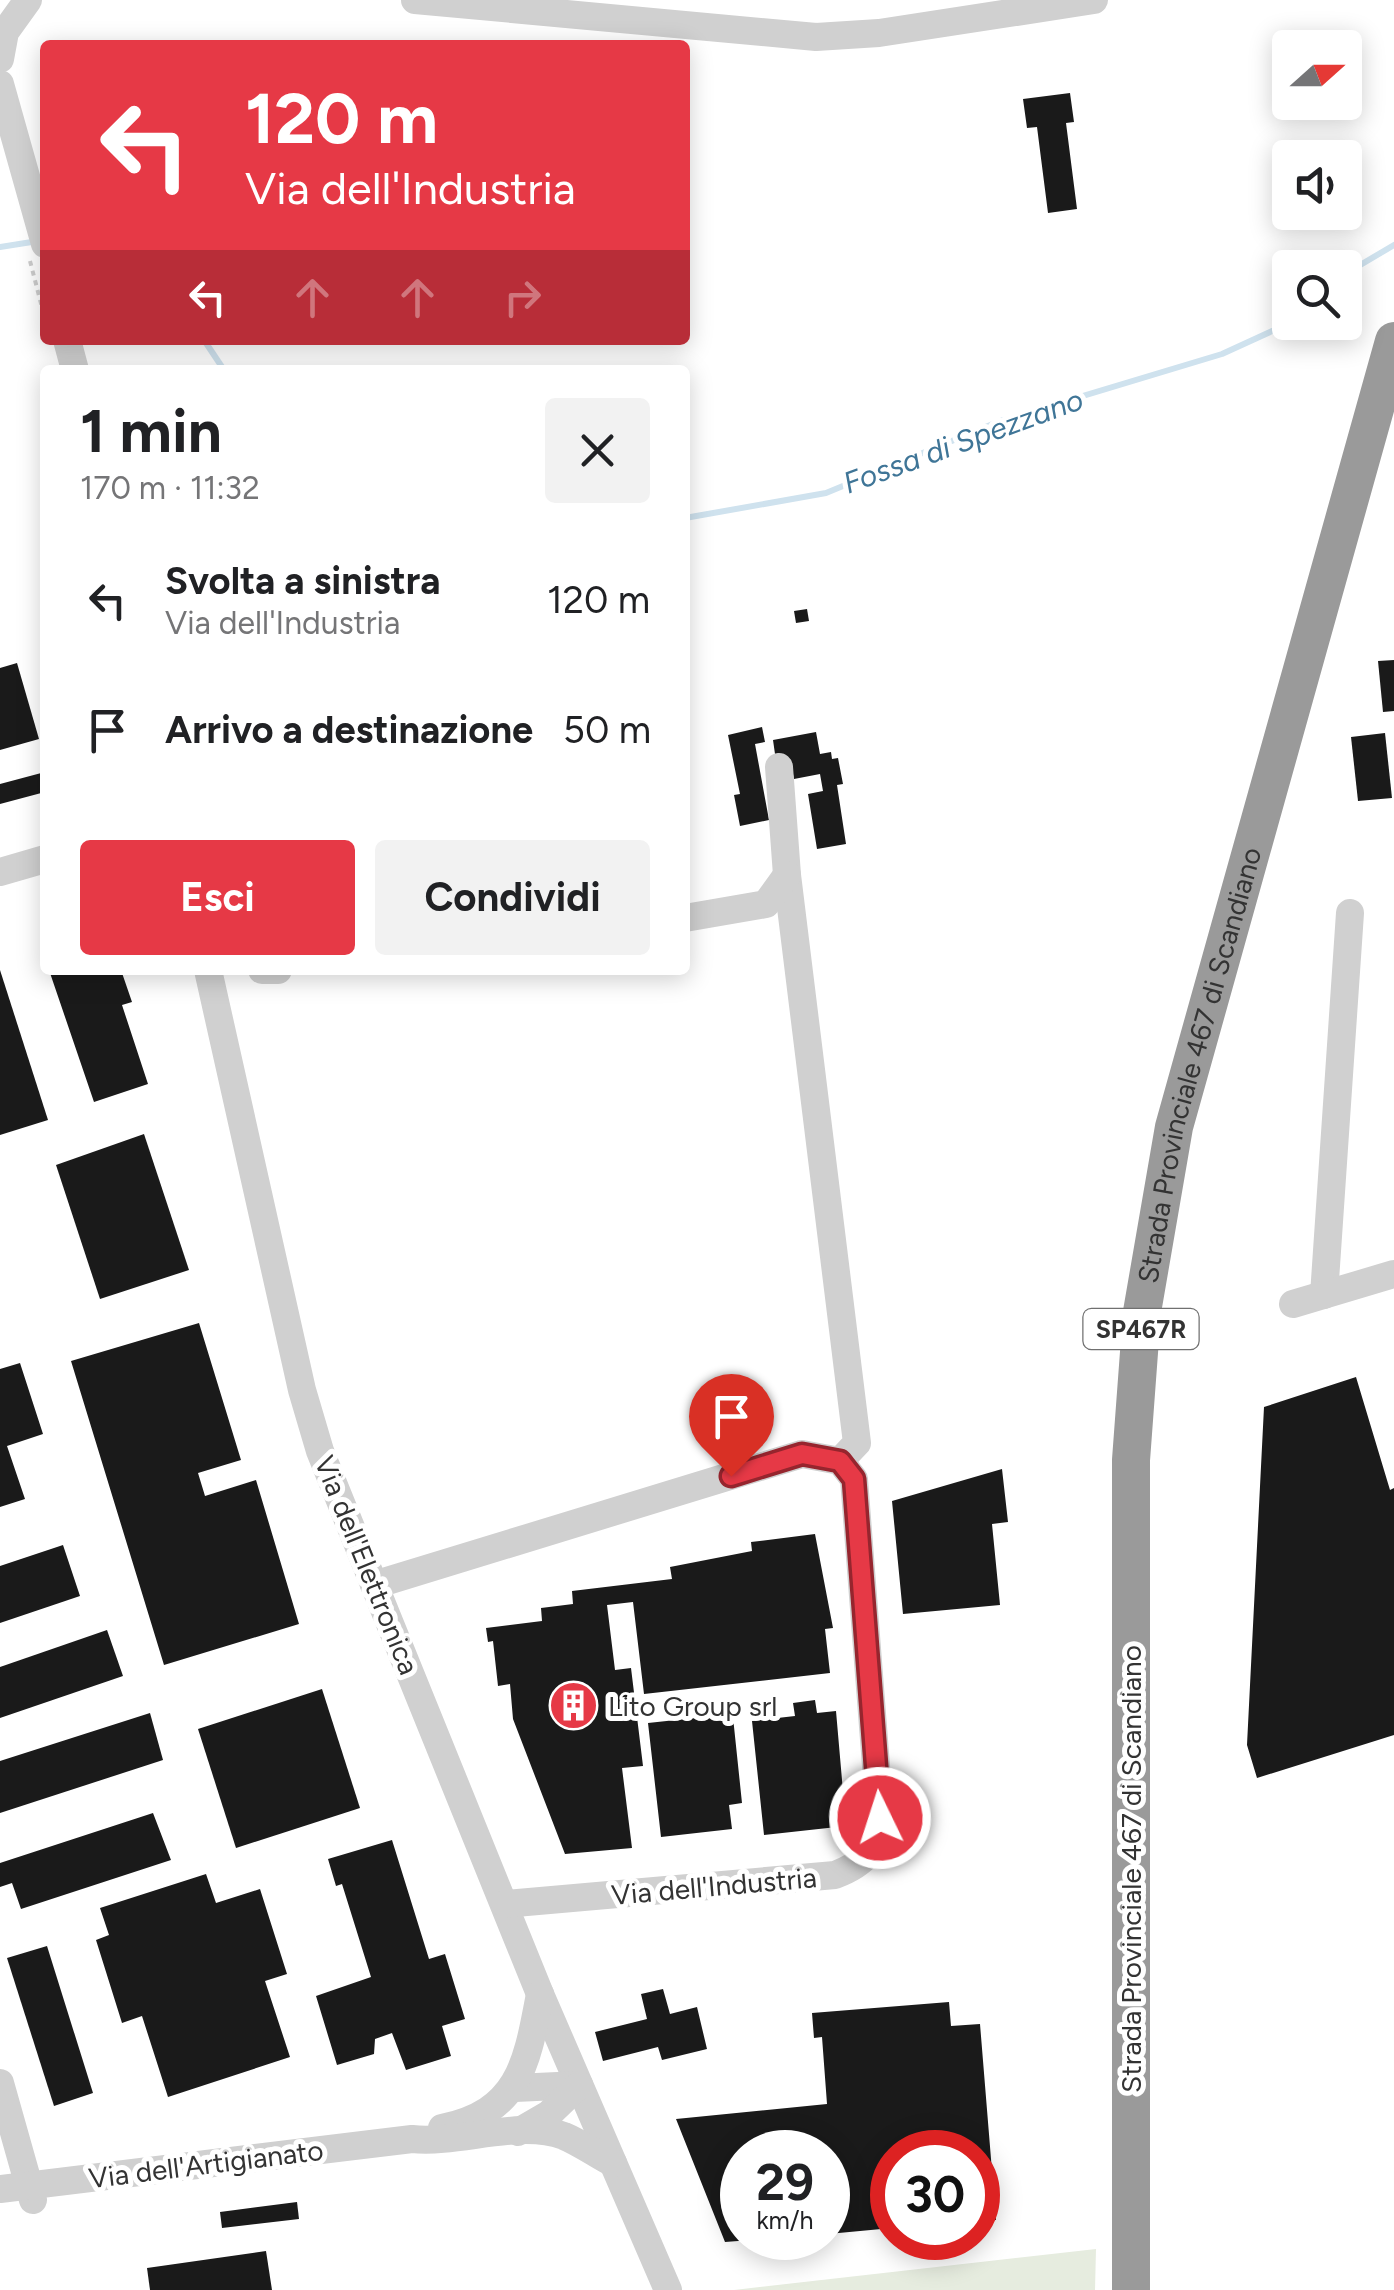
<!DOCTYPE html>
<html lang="it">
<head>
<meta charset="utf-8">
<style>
  body { margin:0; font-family:Figtree,sans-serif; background:#f2f2f2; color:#202124; height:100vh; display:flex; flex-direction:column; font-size:38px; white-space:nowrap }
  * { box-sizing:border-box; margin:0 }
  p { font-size:32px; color:#757577 }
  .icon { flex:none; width:55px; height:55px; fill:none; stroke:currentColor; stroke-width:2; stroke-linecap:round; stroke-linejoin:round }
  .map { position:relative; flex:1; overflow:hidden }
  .panel { position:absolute; left:40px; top:365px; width:650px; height:610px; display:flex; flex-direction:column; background:#fff; border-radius:10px; box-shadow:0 5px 25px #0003 }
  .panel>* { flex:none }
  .hud { position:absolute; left:40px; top:40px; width:650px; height:305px; border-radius:10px; box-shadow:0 5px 25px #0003; background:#e63946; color:#fff; overflow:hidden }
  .needle { width:65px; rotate:69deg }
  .controls { position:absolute; left:1272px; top:30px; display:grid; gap:20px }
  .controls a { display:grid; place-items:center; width:90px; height:90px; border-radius:10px; background:#fff; box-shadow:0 5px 25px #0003; font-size:50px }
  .speed { position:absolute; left:720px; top:2130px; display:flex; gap:20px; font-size:50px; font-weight:700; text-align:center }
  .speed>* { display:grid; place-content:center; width:130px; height:130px; border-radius:50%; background:#fff; box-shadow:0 5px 25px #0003; line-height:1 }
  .speed small { font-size:25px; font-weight:400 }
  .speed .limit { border:15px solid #d22; background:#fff; color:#111 }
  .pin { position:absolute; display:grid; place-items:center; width:85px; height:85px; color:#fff; margin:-102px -42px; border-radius:50% 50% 50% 0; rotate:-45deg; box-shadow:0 0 10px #0007 }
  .pin .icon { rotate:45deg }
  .me { position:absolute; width:110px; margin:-55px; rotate:356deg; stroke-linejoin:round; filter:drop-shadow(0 0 8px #0008) }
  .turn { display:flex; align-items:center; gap:35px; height:210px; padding:0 40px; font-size:45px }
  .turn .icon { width:130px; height:130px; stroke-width:2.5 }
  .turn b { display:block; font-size:70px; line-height:85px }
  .lanes { display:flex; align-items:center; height:95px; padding:0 40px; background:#0003; justify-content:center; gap:50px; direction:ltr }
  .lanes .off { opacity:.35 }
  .round { display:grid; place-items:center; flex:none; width:105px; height:105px; border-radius:10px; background:#f2f2f2 }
  .overview { display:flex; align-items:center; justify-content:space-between; height:170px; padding:0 40px }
  h1 { font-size:60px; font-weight:700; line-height:75px }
  .action { display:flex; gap:20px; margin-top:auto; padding:20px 40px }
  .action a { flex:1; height:115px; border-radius:10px; background:#e63946; color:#fff; font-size:40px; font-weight:700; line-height:115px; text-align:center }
  .action a+a { background:#f2f2f2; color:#202124 }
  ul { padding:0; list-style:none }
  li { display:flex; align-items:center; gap:30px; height:130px; padding:0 40px }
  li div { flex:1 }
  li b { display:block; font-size:38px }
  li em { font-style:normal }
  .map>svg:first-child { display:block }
</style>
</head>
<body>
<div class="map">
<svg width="1394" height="2290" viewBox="0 0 1394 2290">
  <rect width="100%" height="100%" fill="#fff"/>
  <polygon fill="#e6ecdf" points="1096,2249 1095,2290 734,2290"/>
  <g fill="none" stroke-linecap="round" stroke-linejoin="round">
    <g stroke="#cfe2ee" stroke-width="6">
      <polyline points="0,247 38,241"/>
      <polyline points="1345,274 1394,245"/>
      <polyline points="204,340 224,370"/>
      <polyline points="685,518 826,493 1000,421 1222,354 1292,322"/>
    </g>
  </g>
  <g fill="#1a1a1a">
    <polygon points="1070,93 1074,122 1066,123 1077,209 1048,213 1037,127 1027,128 1023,99"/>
    <polygon points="807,609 809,621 796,623 794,611"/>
    <polygon points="1394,660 1394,711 1383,712 1378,661"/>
    <polygon points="17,663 39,739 0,750 0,668"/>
    <polygon points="762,727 765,742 755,744 769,820 740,826 734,795 740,794 728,735"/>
    <polygon points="816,732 820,754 831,752 832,759 838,758 843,784 837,785 846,844 817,849 808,794 823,791 820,774 794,779 790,759 776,761 773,740"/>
    <polygon points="1385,733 1392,798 1358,801 1351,737"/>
    <polygon points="45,772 45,792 0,804 0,784"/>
    <polygon points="0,970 48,1120 0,1135"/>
    <polygon points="49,970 121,970 132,1002 122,1005 148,1084 94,1102"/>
    <polygon points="144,1134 189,1270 100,1299 56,1165"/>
    <polygon points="199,1323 241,1460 198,1473 205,1496 256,1480 299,1624 164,1665 71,1361"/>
    <polygon points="20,1363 43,1434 7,1446 25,1499 0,1507 0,1369"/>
    <polygon points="1356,1377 1390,1490 1394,1488 1394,1735 1257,1778 1247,1745 1264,1407"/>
    <polygon points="1002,1469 1008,1522 992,1524 1000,1605 903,1614 892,1501"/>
    <polygon points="815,1534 833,1628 825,1629 830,1673 644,1694 633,1602 607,1605 615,1670 631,1668 643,1766 622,1768 632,1848 565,1854 513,1719 510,1684 498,1686 493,1641 488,1642 486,1628 542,1621 541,1608 573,1604 572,1591 672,1579 670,1567 752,1551 751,1542"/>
    <polygon points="63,1545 80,1596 0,1623 0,1566"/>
    <polygon points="107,1630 123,1676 0,1718 0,1667"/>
    <polygon points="322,1689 360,1808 236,1848 198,1729"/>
    <polygon points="731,1698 742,1803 729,1805 732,1829 661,1837 648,1723 713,1716 711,1700"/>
    <polygon points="815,1700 817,1713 836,1711 846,1826 764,1835 752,1721 795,1716 793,1703"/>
    <polygon points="150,1713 163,1760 0,1813 0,1761"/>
    <polygon points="153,1813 171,1860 21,1909 12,1883 0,1887 0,1863"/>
    <polygon points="392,1840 429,1959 445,1954 465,2019 442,2026 451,2056 406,2070 392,2033 375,2039 374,2054 337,2065 316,1996 371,1977 342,1884 336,1886 328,1859"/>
    <polygon points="206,1874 216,1903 260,1889 287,1974 265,1981 290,2057 168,2097 142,2016 122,2023 96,1940 109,1935 100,1908"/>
    <polygon points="47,1946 93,2093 54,2106 7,1958"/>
    <polygon points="663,1989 670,2014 697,2007 707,2049 662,2060 658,2047 603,2061 595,2032 647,2019 641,1994"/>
    <polygon points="949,2002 951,2026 980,2024 996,2220 978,2221 978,2152 892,2152 892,2228 828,2234 828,2152 742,2152 742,2238 751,2240 725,2242 676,2119 827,2104 822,2037 814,2038 812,2013"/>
    <polygon points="297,2202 299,2219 222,2228 220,2212"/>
    <polygon points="266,2251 272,2290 150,2290 147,2268"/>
  </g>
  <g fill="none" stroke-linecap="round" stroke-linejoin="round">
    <polyline stroke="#cdcdcd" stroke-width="4" stroke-dasharray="5 5" stroke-linecap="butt" points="30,261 45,319"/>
    <g stroke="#d0d0d0" stroke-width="28">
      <polyline points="415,0 816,37 879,33 1094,0"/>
      <polyline points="0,59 5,32 28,0"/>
      <polyline points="0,84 45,244"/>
      <polyline points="67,340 75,370"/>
      <polyline points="779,767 787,875 857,1443 840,1461"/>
      <polyline points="0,872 45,859"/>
      <polyline points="685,918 766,904 787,875"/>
      <polyline points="208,970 302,1390 320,1451 540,1994 668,2290"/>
      <polyline points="262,970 278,970"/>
      <polyline points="1324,1295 1350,913"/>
      <polyline points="1293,1304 1394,1274"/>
      <path d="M374 1585 802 1454 840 1461 854 1479 880 1818C875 1851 866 1863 835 1875L505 1904"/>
      <polyline points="0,2083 33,2200"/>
      <polyline points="515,2088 579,2085"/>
      <path d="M442 2128C520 2112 527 2063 540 1994"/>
      <polyline points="518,2132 549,2114 579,2085"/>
      <path d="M0 2189 412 2139C460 2144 519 2119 564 2136 581 2143 597 2155 613 2163"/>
    </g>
    <path stroke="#9a9a9a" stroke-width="38" id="s1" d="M1131 2290V1460L1142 1312 1174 1127 1394 341"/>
  </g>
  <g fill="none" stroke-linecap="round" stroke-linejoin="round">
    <defs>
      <polyline id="route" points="731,1476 802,1454 840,1461 854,1479 880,1818"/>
    </defs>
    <use href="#route" stroke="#96252e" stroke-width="25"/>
    <use href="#route" stroke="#e63946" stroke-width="18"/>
  </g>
  <defs>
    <symbol id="building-disc" viewBox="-11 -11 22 22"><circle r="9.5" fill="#e63946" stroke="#fff"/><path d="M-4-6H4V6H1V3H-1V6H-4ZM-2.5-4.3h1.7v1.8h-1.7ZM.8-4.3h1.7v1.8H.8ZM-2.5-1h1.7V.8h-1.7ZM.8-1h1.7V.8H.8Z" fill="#fff"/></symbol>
  </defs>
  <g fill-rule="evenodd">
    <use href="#building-disc" x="546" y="1678" width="55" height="55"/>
  </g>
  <g text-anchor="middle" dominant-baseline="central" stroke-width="10" stroke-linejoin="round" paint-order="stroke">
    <rect fill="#fff" stroke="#707070" stroke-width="2.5" x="1083.5" y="1309" width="115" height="40" rx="8"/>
    <g font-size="25" font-weight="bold" fill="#333">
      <text x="1141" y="1329">SP467R</text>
    </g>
    <g font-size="28" fill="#333" stroke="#fff">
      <text stroke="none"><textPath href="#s1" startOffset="1232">Strada Provinciale 467 di Scandiano</textPath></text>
      <text transform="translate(367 1565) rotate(68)">Via dell'Elettronica</text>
      <text transform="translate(1131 1869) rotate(-90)">Strada Provinciale 467 di Scandiano</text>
      <text transform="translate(714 1886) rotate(-5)">Via dell'Industria</text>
      <text transform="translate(206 2164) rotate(-7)">Via dell'Artigianato</text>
    </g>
    <g font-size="28" fill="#333" stroke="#fff" text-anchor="start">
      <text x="608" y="1706">Lito Group srl</text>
    </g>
    <g font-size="30" font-style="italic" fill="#3f7597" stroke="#fff">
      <text transform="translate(963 441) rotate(-20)">Fossa di Spezzano</text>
    </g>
  </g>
</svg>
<div class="controls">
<a><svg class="needle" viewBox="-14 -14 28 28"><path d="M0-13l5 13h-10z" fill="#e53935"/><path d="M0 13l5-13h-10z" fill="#757577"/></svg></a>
<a><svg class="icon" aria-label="sound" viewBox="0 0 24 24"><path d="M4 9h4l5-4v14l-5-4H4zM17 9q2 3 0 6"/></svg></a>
<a><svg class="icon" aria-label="search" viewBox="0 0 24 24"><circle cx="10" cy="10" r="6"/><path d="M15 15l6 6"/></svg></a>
</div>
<div class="speed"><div>29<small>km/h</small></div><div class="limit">30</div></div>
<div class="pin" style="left:731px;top:1476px;background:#d93025"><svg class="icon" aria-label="arrive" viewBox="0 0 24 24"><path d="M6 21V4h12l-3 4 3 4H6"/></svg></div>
<svg class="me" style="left:880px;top:1818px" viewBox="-20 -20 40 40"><circle r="17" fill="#e63946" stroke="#fff" stroke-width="3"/><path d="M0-11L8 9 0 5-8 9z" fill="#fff"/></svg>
<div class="hud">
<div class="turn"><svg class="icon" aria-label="left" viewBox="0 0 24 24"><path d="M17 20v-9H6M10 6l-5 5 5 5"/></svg><div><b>120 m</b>Via dell'Industria</div></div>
<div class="lanes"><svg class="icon" aria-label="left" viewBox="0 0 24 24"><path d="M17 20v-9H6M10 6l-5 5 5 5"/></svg><svg class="icon off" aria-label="ahead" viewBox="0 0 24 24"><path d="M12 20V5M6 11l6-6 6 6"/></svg><svg class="icon off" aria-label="ahead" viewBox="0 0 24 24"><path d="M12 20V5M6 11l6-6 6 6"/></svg><svg class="icon off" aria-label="right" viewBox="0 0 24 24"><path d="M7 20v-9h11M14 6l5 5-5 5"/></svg></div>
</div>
<section class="panel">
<div class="overview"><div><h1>1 min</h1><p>170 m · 11:32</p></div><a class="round"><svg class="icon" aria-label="close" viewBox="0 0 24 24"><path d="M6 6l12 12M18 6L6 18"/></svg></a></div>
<ul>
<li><svg class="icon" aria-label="left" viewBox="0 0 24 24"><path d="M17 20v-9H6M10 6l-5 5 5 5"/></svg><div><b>Svolta a sinistra</b><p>Via dell'Industria</p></div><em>120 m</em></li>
<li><svg class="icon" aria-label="arrive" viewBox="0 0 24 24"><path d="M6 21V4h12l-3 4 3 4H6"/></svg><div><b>Arrivo a destinazione</b></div><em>50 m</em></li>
</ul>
<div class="action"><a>Esci</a><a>Condividi</a></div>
</section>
</div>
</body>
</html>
